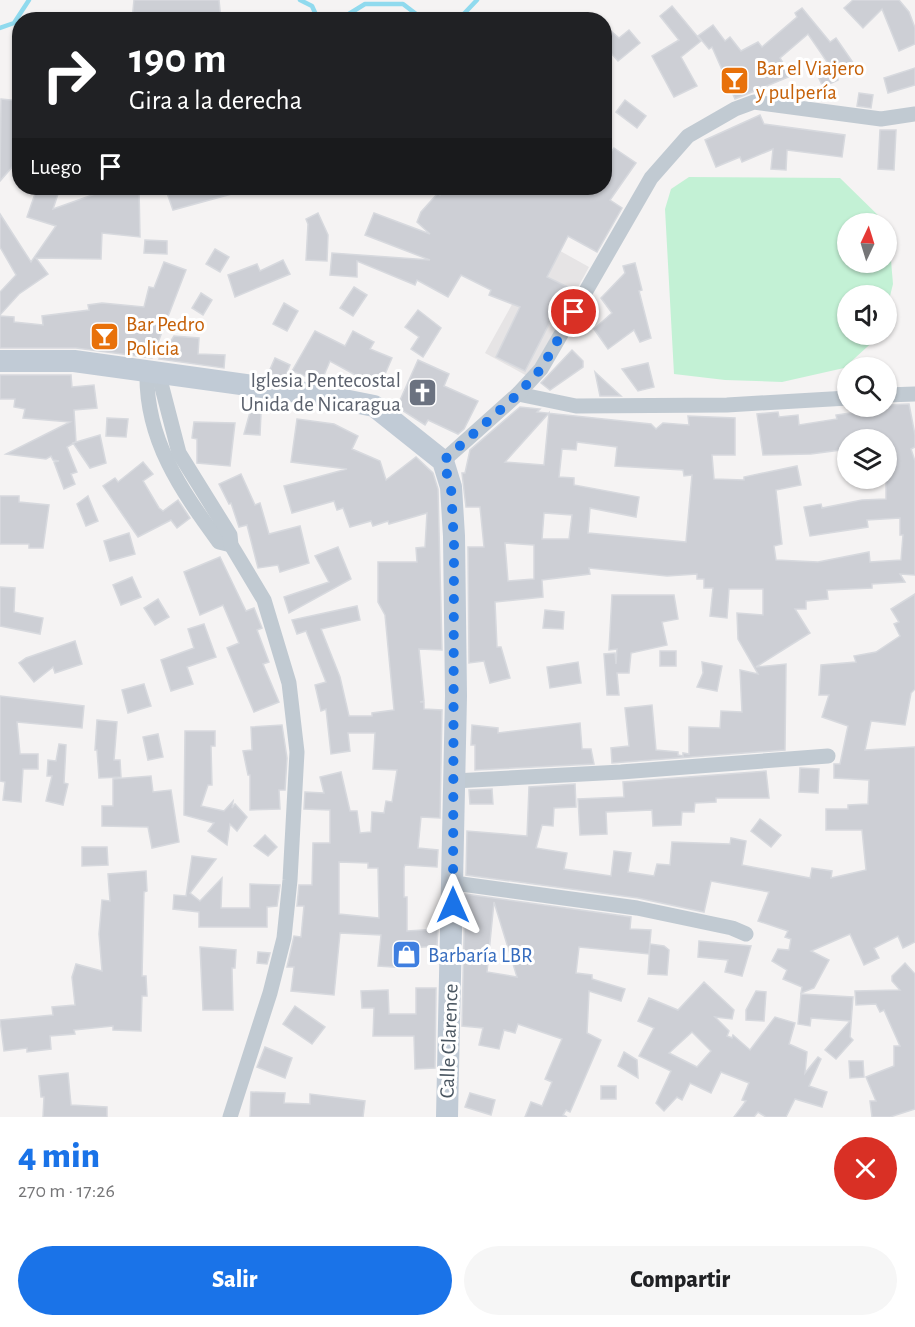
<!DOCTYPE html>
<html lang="es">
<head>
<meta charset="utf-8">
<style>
  body { margin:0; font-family:"Alegreya Sans",sans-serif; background:#f6f6f6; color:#202124; height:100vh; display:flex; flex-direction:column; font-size:22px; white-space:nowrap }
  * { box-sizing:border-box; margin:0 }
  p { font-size:20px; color:#757577 }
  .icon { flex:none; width:33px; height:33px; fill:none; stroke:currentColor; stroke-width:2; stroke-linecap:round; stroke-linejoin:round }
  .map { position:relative; height:1117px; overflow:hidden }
  .side { display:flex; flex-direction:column; background:#fff; flex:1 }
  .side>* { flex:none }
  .hud { position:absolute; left:12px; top:12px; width:600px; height:183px; border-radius:24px; box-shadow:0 2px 4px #0004; background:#202124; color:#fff; overflow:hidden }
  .needle { width:39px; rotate:4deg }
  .tools { position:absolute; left:837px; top:213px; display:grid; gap:12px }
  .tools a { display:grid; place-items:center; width:60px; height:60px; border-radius:50%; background:#fff; box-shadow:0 2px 4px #0004; font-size:30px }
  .pin { position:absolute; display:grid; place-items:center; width:51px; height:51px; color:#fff; margin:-26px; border:3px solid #fff; border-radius:50%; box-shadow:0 2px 6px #0007 }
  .me { position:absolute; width:66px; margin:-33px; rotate:0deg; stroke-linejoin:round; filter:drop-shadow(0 0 4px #0008) }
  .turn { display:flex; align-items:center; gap:21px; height:126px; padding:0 18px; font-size:27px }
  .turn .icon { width:78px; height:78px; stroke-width:2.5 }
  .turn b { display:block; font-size:42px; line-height:51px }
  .then { display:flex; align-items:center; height:57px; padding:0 18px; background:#0003; gap:12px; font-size:22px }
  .round { display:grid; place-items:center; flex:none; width:63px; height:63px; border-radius:32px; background:#f6f6f6 }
  .summary { display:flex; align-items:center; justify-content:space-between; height:102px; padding:0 18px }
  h1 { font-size:36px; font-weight:800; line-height:45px; color:#1a73e8 }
  .primary-button { display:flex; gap:12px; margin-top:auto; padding:12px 18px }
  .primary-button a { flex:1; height:69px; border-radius:36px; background:#1a73e8; color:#fff; font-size:24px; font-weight:800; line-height:69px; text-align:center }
  .primary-button a+a { background:#f6f6f6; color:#202124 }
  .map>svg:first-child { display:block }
</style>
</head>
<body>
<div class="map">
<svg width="915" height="1117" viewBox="0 0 915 1117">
  <rect width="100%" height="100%" fill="#f5f3f3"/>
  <polygon fill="#e6e4e5" points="528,233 589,267 529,377 485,353 530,272"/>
  <path fill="#c3f1d5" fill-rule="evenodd" d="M689 177 840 178 888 225 893 284 887 308 886 296H848V334L879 335 878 337 844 368 782 382 725 380 674 374 665 209 671 189ZM848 224H886V262H848Z"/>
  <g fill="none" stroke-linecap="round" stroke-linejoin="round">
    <g stroke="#90daee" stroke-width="4.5">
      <polyline points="300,0 312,6 317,17 326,20"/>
      <polyline points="339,20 365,4 403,4 424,20"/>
      <polyline points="458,20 477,0"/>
      <polyline points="0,28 14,23 29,0"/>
    </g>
  </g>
  <g fill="#cdcfd5" stroke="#d7d9de" stroke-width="1.5" fill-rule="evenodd">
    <polygon points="134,0 219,0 221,20 132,20"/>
    <polygon points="853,0 899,0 909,12 915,28 915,44 899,51 882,9 863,28 844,8"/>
    <polygon points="672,6 701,41 681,57 697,86 674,97 652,56 679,40 660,16"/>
    <polygon points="802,8 830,42 836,38 856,67 837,75 838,80 823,87 817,74 832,69 808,34 780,58 791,76 735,99 712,47 709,49 698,36 713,25 725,41 730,37 741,51 758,42 762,47 797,17 795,13"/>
    <polygon points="604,25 619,38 629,30 640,43 618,61 604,45"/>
    <polygon points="915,68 915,85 888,93 884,78"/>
    <polygon points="859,93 873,95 871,108 857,106"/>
    <polygon points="1,99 20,101 20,158 0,181"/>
    <polygon points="625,100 646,116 637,128 616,112"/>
    <polygon points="760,115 764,124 845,135 842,157 787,150 786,170 771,169 773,149 742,162 740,157 716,167 705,140"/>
    <polygon points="880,130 896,130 894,170 878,169"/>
    <polygon points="614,148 636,163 610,200 622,208 597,252 568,236 547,277 568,287 525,371 496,357 520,307 489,295 491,290 461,275 448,297 417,280 415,285 357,261 357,277 330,275 332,253 430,260 365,235 374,213 430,234 417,222 421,212 438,193 440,195 445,188 604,188 604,161"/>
    <polygon points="37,188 60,188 53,209 112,188 139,188 140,237 102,233 101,259 36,258 48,274 19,294 0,315 0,292 16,275 0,247 0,214 31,262 56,226 27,217"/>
    <polygon points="174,188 238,188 239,192 173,210 166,190"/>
    <polygon points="318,213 328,235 327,261 306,260 308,224 306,219"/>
    <polygon points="145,240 167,241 167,254 144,253"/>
    <polygon points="215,249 229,257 220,272 206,264"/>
    <polygon points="283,260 290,274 235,297 228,275 257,264 260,271"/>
    <polygon points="164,262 186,270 152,358 76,348 0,348 0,316 14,317 14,322 43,325 42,316 89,310 88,305 102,303 144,307 149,287 154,288"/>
    <polygon points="635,263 642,290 639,291 651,338 640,342 634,330 608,349 594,329 612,313 601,298 625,273 623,266"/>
    <polygon points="354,287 367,295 353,316 340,308"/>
    <polygon points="201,293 212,300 203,315 192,308"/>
    <polygon points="284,303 298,311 287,331 273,324"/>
    <polygon points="418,310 441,328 423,357 411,349 419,337 405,327"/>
    <polygon points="315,331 345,346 353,331 374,342 370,349 392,358 379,388 330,361 321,382 292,371"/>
    <polygon points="174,336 199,338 198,354 225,355 224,368 159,359"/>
    <polygon points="572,350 583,361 583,367 550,390 541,383"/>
    <polygon points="275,358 290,365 285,377 268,374"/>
    <polygon points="418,360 449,374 444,386 478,401 464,429 458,434 428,420 425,425 397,407"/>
    <polygon points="648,363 654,387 638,391 622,369"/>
    <polygon points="595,372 621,396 600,396"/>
    <polygon points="0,375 71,375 72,387 94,385 97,408 74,410 76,442 67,447 77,472 71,474 75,484 64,489 54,462 59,461 53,460 51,456 46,459 6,454 70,422 23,418 25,409 14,407 15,399 0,399"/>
    <path d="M909 404 915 435V447L911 449 915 461V575L900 574 905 582 872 584V588L827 590 828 599 806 601V609H795L810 633 756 667 786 664 785 750 612 763 611 748 629 746 625 708 652 705 656 750 678 752V755L683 756V753L689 754V727L720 728 721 711 742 712 740 670 758 674 738 639 737 613 763 615V589H729L727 618 710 616 713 588H704V579H697V574L667 576 589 568 590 574 542 580 543 597 495 602 497 647H501L510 678 490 683 484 661 469 663 468 547H484L480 507H466L462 473H465L470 450 520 407 540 409 537 412 651 424 656 429 663 423 689 425 688 416 735 418V455H712L714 479 744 480V477L797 466 801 485 776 490 782 544 774 546 776 560 818 562 869 552 870 562 901 560 903 535H900V518L867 520 868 527 810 536 804 507 821 504 822 508 862 500 886 499V440H848V449L811 454 763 455 757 414 778 412 779 417 798 415 799 425 837 419 836 415 863 411 862 406ZM549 413 544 465 505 462ZM577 442 617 447 615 466 683 470 684 476 692 475 686 542 588 533 590 508 636 517 639 497 574 485V478L559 477 562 449 576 450ZM544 513 572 515 569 539H542ZM505 543 534 545V579L508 581Z"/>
    <polygon points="250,412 261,413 260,435 244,434"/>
    <polygon points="107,418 128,419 126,437 106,436"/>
    <path d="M297 419 334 424 358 436 352 449 380 461 386 480 416 457 433 473 438 489 442 650 419 649 424 701 420 702H424V709L442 710 440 818 421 817 418 848 438 850 437 867 405 865 404 868V897H407V931L438 929 437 946 409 948 408 968 378 966 381 935 340 933 334 995 291 991 294 967H287L294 936 301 937 304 906H297L299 885H312L313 843H330V810L304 809 305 792 324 793 320 777 341 772 350 811H357L360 833 371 832 372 812 384 813 386 801 392 802 397 770 373 769 375 733H348L350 751 331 754 326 709 321 711 315 685 326 682 306 631 297 634 292 620 357 606 360 620 321 629 340 677 349 716H372V713L394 710 385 615 378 602V562H417L416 548 425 547 427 513 389 524 388 521 373 526 371 521 350 527 343 508 337 510 334 501 292 513 284 486 347 469 291 462ZM339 862 368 863V868H378L379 918 339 914Z"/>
    <polygon points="194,422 235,423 230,466 197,463 197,439 192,438"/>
    <polygon points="100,435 106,463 90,468 73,443"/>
    <polygon points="143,462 153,474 143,481 159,508 163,511 178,500 190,518 177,528 171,520 138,537 103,486 115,478 118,482"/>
    <polygon points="241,474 255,505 260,503 269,534 300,526 309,563 280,572 278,565 258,568 247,525 239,527 231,503 229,504 219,484"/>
    <polygon points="0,496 19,496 19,502 49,505 43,548 29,548 29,544 0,544"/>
    <polygon points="88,496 98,521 86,526 77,504"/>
    <polygon points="129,533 135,554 110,561 104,541"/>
    <polygon points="338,547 351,579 289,613 284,597 329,582 315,556"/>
    <polygon points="220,557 246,611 254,608 262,628 257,630 269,662 263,664 279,702 254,712 227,648 239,643 223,605 200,615 184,572"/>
    <polygon points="132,577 141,597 121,605 113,585"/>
    <polygon points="0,587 15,588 14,612 43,618 40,634 0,626"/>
    <polygon points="915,594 915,689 911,693 905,725 871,721 865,750 915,747 915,942 903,948 898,936 874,948 879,958 864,965 850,934 811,951 829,960 814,988 801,993 802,987 783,979 787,970 772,961 778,949 789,950 791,939 785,937 788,931 758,921 769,892 711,881 704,912 638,898 466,875 467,831 527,836 529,787 575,784 576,807 554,808 553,826 542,825 536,848 567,853 564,869 611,876 614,851 631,853 628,872 654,876 657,864 670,865 672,842 730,844 731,838 746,841 742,865 810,878 812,868 832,871 831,878 866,870 862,830 826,830 826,809 848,809 848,805 868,804 869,780 834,778 834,764 840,764 848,726 822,717 829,695 819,695 821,665 856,662 854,656 876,652 900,636 894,624 899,622 891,609"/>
    <polygon points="612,595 674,595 678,619 662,622 667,645 631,653 629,673 617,673 619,695 607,695 604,654 615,653 616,664 617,649 609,650"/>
    <polygon points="158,599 169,617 155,625 144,608"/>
    <polygon points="545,610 564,612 563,629 543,628"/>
    <polygon points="204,624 216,657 187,667 193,684 171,691 161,660 194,648 188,629"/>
    <polygon points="75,641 82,664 55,673 53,667 34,682 19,663 26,658"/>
    <rect x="660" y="651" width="16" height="15"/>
    <polygon points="578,662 581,683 550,688 547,667"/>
    <polygon points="702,662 722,666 717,691 697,687 703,673"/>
    <polygon points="144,684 151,706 128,713 122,690"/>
    <polygon points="0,696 84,706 82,728 17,722 20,754 38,754 38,769 23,769 21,802 3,800 5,782 0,781"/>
    <polygon points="97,720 117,722 114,760 120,760 121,777 99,778 97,750 95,750"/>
    <polygon points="580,723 582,749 591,749 594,764 475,770 475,745 471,745 472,725 498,728 498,733"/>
    <polygon points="282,725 287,758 285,790 279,790 280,809 250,810 250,775 248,775 243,751 252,750 251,727"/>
    <polygon points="185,731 215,731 215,746 211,746 212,785 208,785 201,806 224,811 233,801 232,808 235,804 247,817 237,831 230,824 227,845 208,831 214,823 184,815"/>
    <polygon points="158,734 163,757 148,760 143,737"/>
    <polygon points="59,744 66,745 64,783 68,784 63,805 46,801 52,776 47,776 48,760 56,761"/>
    <polygon points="800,768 819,769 818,793 799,792"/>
    <polygon points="766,771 769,798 716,798 716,802 695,803 694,812 682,812 681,825 653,826 652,810 606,812 607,834 580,835 578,799 624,797 623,782"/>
    <polygon points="151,776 153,792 171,790 179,842 152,848 148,827 102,826 102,806 113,806 113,779"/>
    <polygon points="492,789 493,804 470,804 469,790"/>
    <polygon points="760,819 781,835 771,847 751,831"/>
    <polygon points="265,835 277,847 268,856 254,846"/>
    <polygon points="82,847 107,847 108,865 82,866"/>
    <polygon points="192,856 216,859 190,893 200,901 222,878 221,908 250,908 250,884 280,885 277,906 267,907 267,927 199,927 199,912 173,909 174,895 186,896"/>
    <polygon points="146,871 147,891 144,892 142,976 146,976 147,996 142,996 141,1031 113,1030 113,1026 74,1030 75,1034 50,1036 51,1049 27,1052 27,1048 4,1051 0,1020 53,1015 52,1007 75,1005 72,977 76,964 102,971 99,934 102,900 110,901 108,874"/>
    <path d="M465 894 631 917 630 929 651 930 649 954 579 947 576 973 592 975V979L625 989 621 1001 589 991 587 1033 601 1040 570 1112 566 1110 563 1115 567 1117H525L531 1102 542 1106 552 1082 545 1079 562 1039 518 1024 515 1033 504 1030 499 1049 479 1045 483 1028 462 1026ZM494 902 517 977 487 972Z"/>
    <polygon points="699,941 751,946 742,976 725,972 728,960 698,957"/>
    <polygon points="650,944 664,946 669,950 667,975 648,974"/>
    <polygon points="200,947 236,950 235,968 232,968 233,1010 203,1010"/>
    <polygon points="258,952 270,953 267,964 257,963"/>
    <polygon points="905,963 915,974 915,1109 890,1117 872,1117 870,1101 876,1101 866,1077 894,1066 894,1046 900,1046 884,1010 880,1012 876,1004 856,1005 855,991 900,990 892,981 892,976"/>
    <path d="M704 982 734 1010 732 1019 715 1017 729 1031 727 1036 732 1038 733 1035 750 1050 775 1017 795 1023 789 1044 807 1052 805 1073 818 1057 821 1059 809 1086 827 1092 822 1107 795 1099 786 1117H766L758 1112 754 1117H734L746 1101 742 1100 749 1083 721 1072 711 1093 690 1083 682 1100 677 1097 664 1111 656 1103 671 1071 639 1056 654 1028 638 1021 649 998 678 1010ZM692 1032 711 1051 697 1067 669 1053Z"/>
    <polygon points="416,988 436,988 435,1068 415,1069 414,1036 373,1036 374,1008 362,1008 361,991 388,990 389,1014 416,1014"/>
    <polygon points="756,991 766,992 764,1021 746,1020 746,1010"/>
    <polygon points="801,994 853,997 850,1037 853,1040 836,1059 825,1050 850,1021 811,1018 810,1026 798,1024"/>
    <polygon points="295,1006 325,1027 312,1044 283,1024"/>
    <polygon points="265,1047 292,1058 285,1078 257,1067"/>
    <polygon points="624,1052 637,1060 638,1078 618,1066"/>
    <polygon points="849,1061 863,1061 864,1077 850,1078"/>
    <polygon points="68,1073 71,1105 107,1107 107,1117 43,1117 44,1097 41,1097 39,1076"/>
    <rect x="601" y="1086" width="15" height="13"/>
    <polygon points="251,1092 285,1093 284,1103 310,1104 310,1094 365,1101 363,1117 250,1117"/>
    <polygon points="470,1093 495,1100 491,1115 465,1107"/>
  </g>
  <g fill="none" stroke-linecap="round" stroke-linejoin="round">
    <g stroke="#c1cad2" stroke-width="15">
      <path d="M147 371C145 439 181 490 219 542L231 545"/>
      <polyline points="158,372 179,453 230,535 231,545 264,600 289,683 297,752 290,880 284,938 270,993 230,1117"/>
      <polyline points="518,394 576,406 727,405 848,398"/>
      <polyline points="886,395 915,394"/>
      <polyline points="443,461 518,394 541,369 651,178 688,136 735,109 754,102 881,119 915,114"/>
      <polyline points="454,781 621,772 828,756"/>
      <polyline points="454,883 637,908 732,928 746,934"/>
    </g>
    <polyline stroke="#c1cbd6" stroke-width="22" points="0,361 74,361 319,395 374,406 443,461 451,487 454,536 456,696 447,1117"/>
  </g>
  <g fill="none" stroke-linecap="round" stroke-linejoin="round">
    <polyline stroke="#1a73e8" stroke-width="10" stroke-dasharray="0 18" points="453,905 454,544 451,487 443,461 518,394 541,369 574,312"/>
  </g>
  <defs>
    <symbol id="bar-square" viewBox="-11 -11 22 22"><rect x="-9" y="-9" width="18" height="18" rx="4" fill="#e8710a" stroke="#fff"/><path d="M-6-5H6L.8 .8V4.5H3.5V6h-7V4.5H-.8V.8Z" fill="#fff"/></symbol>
    <symbol id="church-square" viewBox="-11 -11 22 22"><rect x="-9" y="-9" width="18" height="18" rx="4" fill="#6b7280" stroke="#fff"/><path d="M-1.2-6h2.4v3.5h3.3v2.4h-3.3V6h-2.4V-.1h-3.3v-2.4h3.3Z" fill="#fff"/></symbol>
    <symbol id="shop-square" viewBox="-11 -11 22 22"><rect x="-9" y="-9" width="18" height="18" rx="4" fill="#3f7fe0" stroke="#fff"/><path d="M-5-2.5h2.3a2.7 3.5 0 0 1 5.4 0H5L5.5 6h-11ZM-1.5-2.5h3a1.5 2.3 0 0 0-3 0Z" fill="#fff"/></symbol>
  </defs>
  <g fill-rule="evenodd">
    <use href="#bar-square" x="718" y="64" width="33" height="33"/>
    <use href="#bar-square" x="88" y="320" width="33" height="33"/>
    <use href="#church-square" x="406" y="376" width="33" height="33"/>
    <use href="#shop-square" x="390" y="938" width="33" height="33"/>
  </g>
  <g text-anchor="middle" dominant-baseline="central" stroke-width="6" stroke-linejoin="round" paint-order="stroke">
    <g font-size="21" fill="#c56008" stroke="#fff" text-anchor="start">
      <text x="756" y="68">Bar el Viajero<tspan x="756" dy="24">y pulpería</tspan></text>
      <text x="126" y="324">Bar Pedro<tspan x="126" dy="24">Policia</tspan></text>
    </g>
    <g font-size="21" fill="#5b616d" stroke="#fff" text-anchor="end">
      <text x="401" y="380">Iglesia Pentecostal<tspan x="401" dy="24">Unida de Nicaragua</tspan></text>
    </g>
    <g font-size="21" fill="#366cbe" stroke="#fff" text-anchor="start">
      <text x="428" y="955">Barbaría LBR</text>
    </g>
    <g font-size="21" fill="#4a5661" stroke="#fff">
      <text transform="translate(449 1041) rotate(-88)">Calle Clarence</text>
    </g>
  </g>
</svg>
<div class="tools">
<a><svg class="needle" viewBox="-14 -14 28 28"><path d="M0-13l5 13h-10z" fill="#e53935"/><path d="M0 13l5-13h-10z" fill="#757577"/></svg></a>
<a><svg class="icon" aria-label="sound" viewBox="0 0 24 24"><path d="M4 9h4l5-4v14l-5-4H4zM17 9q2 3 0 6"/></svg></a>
<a><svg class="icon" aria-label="search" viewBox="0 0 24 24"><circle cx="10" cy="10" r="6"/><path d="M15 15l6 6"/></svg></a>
<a><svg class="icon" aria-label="layers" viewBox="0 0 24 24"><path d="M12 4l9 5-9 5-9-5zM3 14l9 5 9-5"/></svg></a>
</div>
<div class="pin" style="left:574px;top:312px;background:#d93025"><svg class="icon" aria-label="arrive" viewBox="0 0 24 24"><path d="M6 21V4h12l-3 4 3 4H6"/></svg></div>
<svg class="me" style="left:453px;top:905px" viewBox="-20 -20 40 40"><path d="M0-17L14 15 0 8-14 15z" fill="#1a73e8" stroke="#fff" stroke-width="4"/></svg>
<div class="hud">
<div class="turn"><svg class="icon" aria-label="right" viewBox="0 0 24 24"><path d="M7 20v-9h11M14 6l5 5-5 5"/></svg><div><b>190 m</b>Gira a la derecha</div></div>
<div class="then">Luego<svg class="icon" aria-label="arrive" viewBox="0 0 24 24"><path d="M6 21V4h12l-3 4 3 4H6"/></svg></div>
</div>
</div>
<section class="side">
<div class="summary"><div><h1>4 min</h1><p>270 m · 17:26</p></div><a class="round" style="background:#d93025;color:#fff"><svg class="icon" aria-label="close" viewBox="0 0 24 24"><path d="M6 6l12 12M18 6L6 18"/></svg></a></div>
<div class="primary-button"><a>Salir</a><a>Compartir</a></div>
</section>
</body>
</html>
